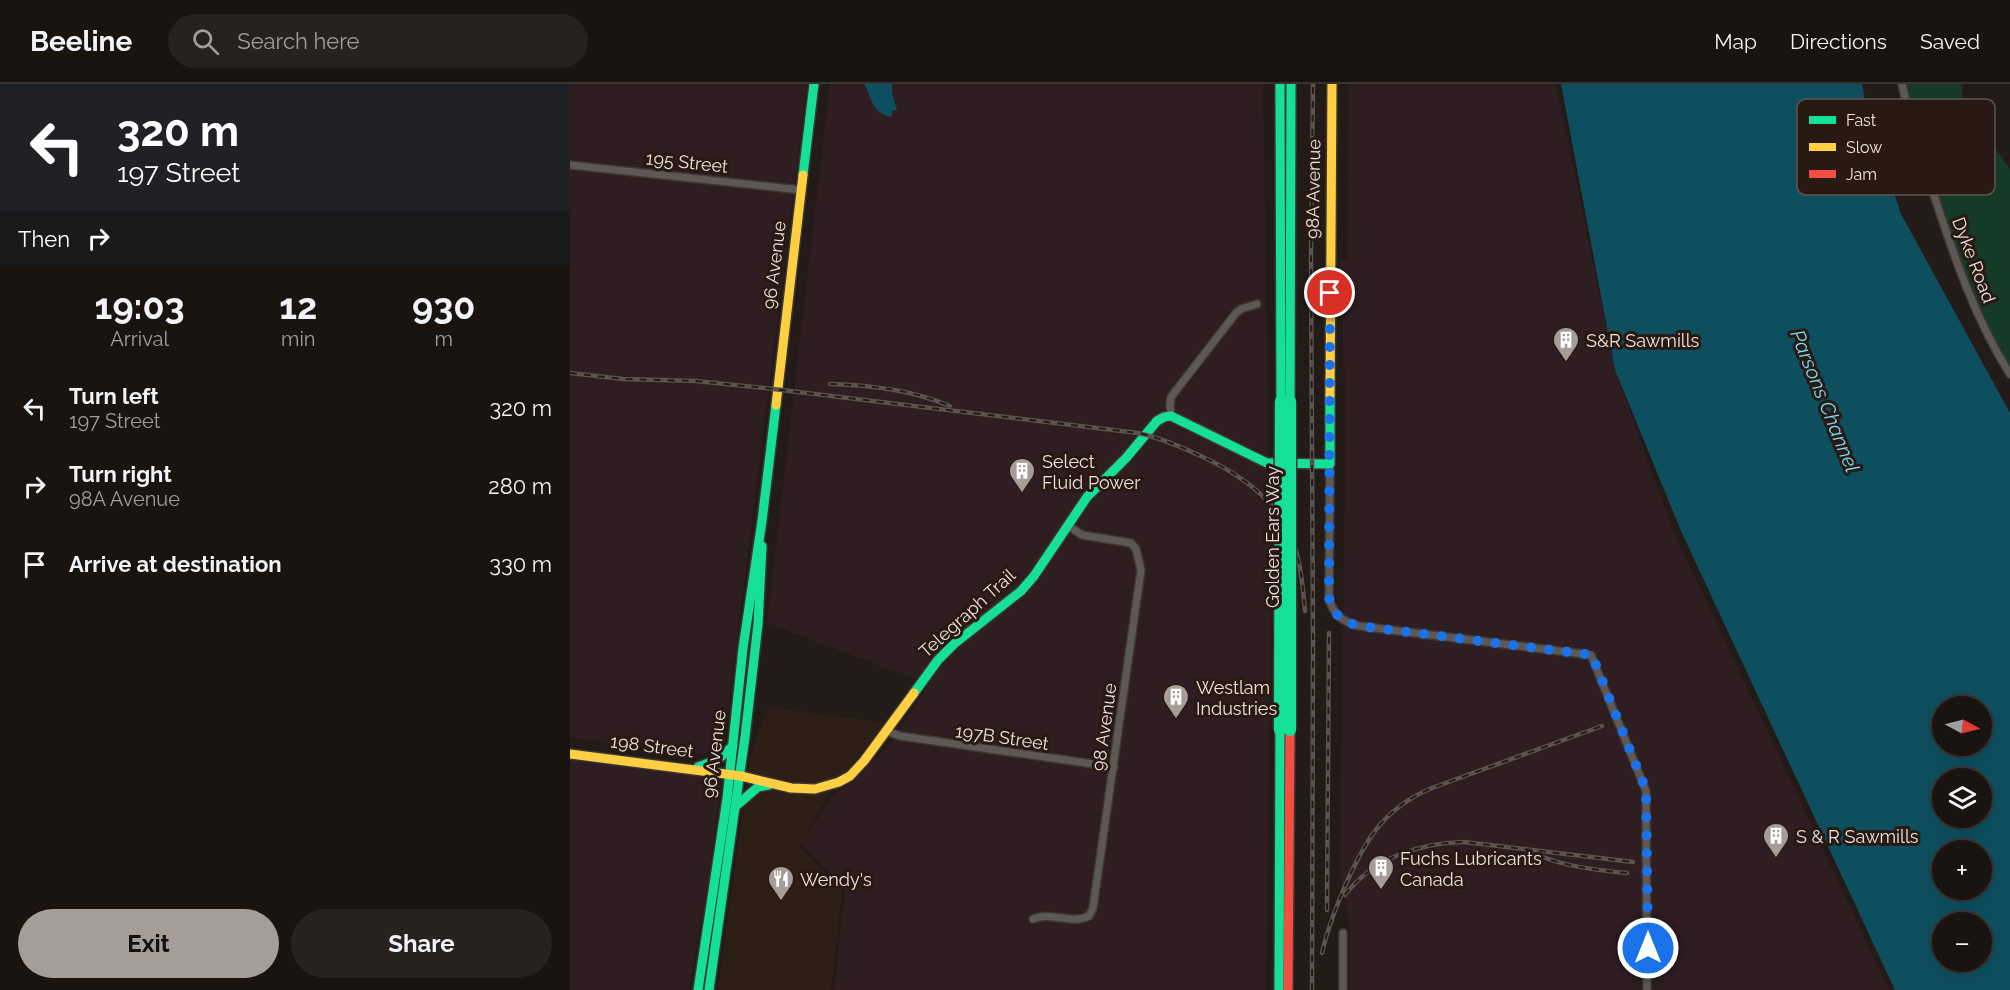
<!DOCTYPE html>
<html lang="en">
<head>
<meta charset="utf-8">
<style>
  body { margin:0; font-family:Raleway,sans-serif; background:#27211f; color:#f1f3f6; height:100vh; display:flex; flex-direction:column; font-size:22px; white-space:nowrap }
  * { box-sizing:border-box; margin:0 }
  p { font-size:20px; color:#9f9e9f }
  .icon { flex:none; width:33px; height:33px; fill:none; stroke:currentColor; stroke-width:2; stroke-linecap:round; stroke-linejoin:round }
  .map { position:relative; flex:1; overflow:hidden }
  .drawer { display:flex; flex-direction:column; background:#1a1411; width:570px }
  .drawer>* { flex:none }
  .guide { background:#202124; color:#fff; overflow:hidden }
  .needle { width:39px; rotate:97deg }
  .controls { position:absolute; left:1362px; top:612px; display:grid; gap:12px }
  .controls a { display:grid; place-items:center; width:60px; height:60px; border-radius:50%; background:#1a1411; box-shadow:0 6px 24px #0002,0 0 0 2px #383331; font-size:30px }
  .pin { position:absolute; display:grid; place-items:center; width:51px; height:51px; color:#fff; margin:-26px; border:3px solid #fff; border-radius:50%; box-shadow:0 2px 6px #0007 }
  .me { position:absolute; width:66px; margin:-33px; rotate:0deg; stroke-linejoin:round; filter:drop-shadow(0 0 4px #0008) }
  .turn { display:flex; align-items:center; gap:21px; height:126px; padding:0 18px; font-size:27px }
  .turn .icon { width:78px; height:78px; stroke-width:2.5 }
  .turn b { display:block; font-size:42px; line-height:51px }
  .then { display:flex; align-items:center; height:57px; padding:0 18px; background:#0003; gap:12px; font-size:22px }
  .eta { display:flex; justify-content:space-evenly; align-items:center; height:102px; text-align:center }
  .eta b { font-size:36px; font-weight:700; line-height:42px }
  .button { display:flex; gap:12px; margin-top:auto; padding:12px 18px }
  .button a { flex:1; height:69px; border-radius:36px; background:#a69c98; color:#111; font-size:24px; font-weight:700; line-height:69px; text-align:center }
  .button a+a { background:#27211f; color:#f1f3f6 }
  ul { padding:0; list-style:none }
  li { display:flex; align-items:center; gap:18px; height:78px; padding:0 18px }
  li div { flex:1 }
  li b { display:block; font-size:22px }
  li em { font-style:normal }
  header { display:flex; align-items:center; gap:36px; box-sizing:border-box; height:84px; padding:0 30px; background:#1a1411; border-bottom:2px solid #383331 }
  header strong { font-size:28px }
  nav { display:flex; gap:33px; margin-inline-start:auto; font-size:21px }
  .search { width:420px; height:54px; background:#27211f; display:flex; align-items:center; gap:15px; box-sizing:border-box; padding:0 21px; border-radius:33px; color:#9f9e9f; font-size:22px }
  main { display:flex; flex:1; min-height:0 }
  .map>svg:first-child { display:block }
</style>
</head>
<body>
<header>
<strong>Beeline</strong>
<div class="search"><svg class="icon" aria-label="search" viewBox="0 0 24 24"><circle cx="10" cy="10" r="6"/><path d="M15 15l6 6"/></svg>Search here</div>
<nav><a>Map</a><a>Directions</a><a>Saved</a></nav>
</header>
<main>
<section class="drawer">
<div class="guide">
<div class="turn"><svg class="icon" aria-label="left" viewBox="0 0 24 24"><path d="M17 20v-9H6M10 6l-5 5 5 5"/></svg><div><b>320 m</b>197 Street</div></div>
<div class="then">Then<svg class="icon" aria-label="right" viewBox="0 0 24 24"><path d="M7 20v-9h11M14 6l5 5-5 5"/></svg></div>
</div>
<div class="eta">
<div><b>19:03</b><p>Arrival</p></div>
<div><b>12</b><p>min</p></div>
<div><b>930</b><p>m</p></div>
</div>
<ul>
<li><svg class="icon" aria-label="left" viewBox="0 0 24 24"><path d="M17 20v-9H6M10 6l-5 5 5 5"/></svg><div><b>Turn left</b><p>197 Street</p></div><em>320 m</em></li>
<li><svg class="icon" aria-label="right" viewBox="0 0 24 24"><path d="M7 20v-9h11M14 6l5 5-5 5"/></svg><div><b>Turn right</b><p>98A Avenue</p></div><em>280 m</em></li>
<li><svg class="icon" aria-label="arrive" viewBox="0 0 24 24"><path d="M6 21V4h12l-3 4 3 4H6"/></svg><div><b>Arrive at destination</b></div><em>330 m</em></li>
</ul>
<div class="button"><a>Exit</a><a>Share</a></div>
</section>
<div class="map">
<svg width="1440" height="906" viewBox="0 0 1440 906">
  <rect width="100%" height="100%" fill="#231b17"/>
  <polygon fill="#2e1f16" points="198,623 315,639 257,713 230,763 257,791 273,799 261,906 148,906 181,669"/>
  <g fill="#2e1e21">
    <polygon points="0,0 237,0 154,660 139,670 0,654"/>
    <polygon points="260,0 693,0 701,534 696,906 264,906 276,796 262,793 231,760 260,715 319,662 359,600 197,539"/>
    <polygon points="779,0 986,0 1045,286 1102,444 1319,906 780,906 780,843 770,790 776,310 769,176 777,177"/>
    <polygon points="0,675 140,693 150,704 139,793 119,906 0,906"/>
  </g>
  <path fill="#163a28" d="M1336 0H1392V33L1395 41 1401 49 1422 60 1440 85V285C1430 266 1419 247 1411 228 1379 155 1354 77 1336 0Z"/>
  <g fill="#0e4f5f" fill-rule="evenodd">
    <path d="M294 0H322V9L327 26 322 27V33C302 30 302 14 294 0Z"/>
    <path d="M991 0H1292L1298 33 1331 130 1440 329V906H1325L1111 447 1045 286ZM1372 622H1412V662H1372ZM1372 694H1412V734H1372ZM1372 766H1412V806H1372ZM1372 838H1412V878H1372Z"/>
  </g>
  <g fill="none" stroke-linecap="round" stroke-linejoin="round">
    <defs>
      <g id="street">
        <path d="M1332 0C1340 38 1352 74 1364 111 1384 172 1405 235 1440 290"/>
        <polyline points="0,81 231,106"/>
        <polyline points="601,332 600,321 601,313 666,229 671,225 687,220"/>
        <path d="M760 380 759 514C763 531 773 538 789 542L1021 571 1076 707 1077 906"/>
        <polyline points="317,647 330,652 544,683"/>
        <path d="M463 835C481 827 501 841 519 832L523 824 571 486 566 465 561 459 512 451 497 441"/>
        <polyline points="773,906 773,849"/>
      </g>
      <g id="fast">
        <polyline points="710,0 711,317"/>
        <polyline points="233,91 244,0"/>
        <polyline points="720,317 721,0"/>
        <polyline points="344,609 368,576 384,560 451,507 464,492 517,413 556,374 587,337 594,333 601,332 697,379 760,380 760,311"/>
        <polyline points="128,683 147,676 163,662"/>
        <polyline points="167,721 188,703 199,701"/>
        <polyline points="128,906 157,715 173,564 192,437 206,321"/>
        <polyline points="139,906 175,653 188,540 192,462"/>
        <polyline points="709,906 710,646"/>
      </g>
      <g id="slow">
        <polyline points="760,311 762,0"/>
        <polyline points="206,321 233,91"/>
        <polyline points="0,670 171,692 221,704 245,705 269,698 280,692 294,677 344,609"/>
      </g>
      <polyline id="jam" points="718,906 720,646"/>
    </defs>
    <use href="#street" stroke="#3d3633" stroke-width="10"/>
    <use href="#fast" stroke="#3d3633" stroke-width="12"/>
    <use href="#slow" stroke="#3d3633" stroke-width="12"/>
    <use href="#jam" stroke="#3d3633" stroke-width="12"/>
    <use href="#street" stroke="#5e5855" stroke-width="7"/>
    <use href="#fast" stroke="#16e098" stroke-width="9"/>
    <use href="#slow" stroke="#ffcf43" stroke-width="9"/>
    <use href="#jam" stroke="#f24e42" stroke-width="9"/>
    <defs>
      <g id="rail">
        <path d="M0 289 53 295 126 297 195 304 568 349C591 354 611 363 633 373 675 393 713 420 726 467 732 486 733 507 735 527"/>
        <path d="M260 300C302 301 342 306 380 322"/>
        <path d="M968 771C996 783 1026 786 1057 789"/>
        <path d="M775 811C803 774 849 759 894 758L1063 778"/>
        <polyline points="757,826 759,549"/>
        <path d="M752 869C757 846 765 826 774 804 795 757 812 725 862 704L1032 642"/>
        <polyline points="742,906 743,560 741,174 743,0"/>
      </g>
    </defs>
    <use href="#rail" stroke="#5a5450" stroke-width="4.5"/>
    <use href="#rail" stroke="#281912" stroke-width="2" stroke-dasharray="7" stroke-linecap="butt"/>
    <defs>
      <g id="fast-bridge">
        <polyline points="720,317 720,646"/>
        <polyline points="710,646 711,317"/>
      </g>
    </defs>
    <use href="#fast-bridge" stroke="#3d3633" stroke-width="15" stroke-linecap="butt"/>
    <use href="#fast-bridge" stroke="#16e098" stroke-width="12"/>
  </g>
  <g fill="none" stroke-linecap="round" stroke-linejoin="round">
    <path stroke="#1a73e8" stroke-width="10" stroke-dasharray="0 18" d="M760 209 759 514C763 531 773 538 789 542L1022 571 1076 706 1078 864"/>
  </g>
  <defs>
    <symbol id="building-pin" viewBox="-11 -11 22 30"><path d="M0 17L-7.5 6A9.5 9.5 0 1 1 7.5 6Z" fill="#a69c98" stroke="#281912"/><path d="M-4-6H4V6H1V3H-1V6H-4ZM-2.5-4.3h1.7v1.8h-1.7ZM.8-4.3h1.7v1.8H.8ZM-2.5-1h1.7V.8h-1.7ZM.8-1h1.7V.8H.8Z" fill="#fff"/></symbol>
    <symbol id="restaurant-pin" viewBox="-11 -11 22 30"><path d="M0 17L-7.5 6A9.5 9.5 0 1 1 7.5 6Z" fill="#a69c98" stroke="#281912"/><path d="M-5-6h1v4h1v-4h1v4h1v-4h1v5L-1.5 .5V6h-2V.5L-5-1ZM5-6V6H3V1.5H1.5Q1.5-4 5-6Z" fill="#fff"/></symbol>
  </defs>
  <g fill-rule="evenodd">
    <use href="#building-pin" x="981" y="241" width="30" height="40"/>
    <use href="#building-pin" x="437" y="372" width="30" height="40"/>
    <use href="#building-pin" x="591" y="598" width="30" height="40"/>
    <use href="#building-pin" x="1191" y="737" width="30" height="40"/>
    <use href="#building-pin" x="796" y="769" width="30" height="40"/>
    <use href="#restaurant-pin" x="196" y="780" width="30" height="40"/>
  </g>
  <g text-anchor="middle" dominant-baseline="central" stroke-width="6" stroke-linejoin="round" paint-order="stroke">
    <g font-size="18" fill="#ede2dd" stroke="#281912">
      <text transform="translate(117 78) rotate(6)">195 Street</text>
      <text transform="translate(743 105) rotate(-89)">98A Avenue</text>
      <text transform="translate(1404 176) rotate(69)">Dyke Road</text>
      <text transform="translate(204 181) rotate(-83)">96 Avenue</text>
      <text transform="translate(702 453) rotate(-90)">Golden Ears Way</text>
      <text transform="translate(397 529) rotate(-42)">Telegraph Trail</text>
      <text transform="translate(534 643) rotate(-82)">98 Avenue</text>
      <text transform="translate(432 653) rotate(8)">197B Street</text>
      <text transform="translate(82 662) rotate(7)">198 Street</text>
      <text transform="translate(144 670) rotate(-83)">96 Avenue</text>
    </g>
    <g font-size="18" fill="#ede2dd" stroke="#281912" text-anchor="start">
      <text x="1016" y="256">S&amp;R Sawmills</text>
      <text x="472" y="377">Select<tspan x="472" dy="21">Fluid Power</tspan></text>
      <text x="626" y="603">Westlam<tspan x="626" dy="21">Industries</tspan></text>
      <text x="1226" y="752">S &amp; R Sawmills</text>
      <text x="830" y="774">Fuchs Lubricants<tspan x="830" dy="21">Canada</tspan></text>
      <text x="230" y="795">Wendy's</text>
    </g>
    <g font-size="20" font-style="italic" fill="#79dbf8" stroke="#281912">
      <text transform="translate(1255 317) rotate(68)">Parsons Channel</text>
    </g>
  </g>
  <rect x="1227" y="15" width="198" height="96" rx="9" fill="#281912" stroke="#63554f" stroke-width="1.5"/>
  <rect x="1239" y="32" width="27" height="8" fill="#16e098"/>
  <rect x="1239" y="59" width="27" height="8" fill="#ffcf43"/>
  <rect x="1239" y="86" width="27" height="8" fill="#f24e42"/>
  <g font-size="16" fill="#ede2dd">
    <text x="1276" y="42">Fast</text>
    <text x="1276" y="69">Slow</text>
    <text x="1276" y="96">Jam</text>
  </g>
</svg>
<div class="controls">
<a><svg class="needle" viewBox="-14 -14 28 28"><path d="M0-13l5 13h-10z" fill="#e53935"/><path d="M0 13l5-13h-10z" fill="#9f9e9f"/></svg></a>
<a><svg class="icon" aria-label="layers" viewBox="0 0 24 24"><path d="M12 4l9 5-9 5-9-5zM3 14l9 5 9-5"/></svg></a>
<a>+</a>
<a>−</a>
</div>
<div class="pin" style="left:760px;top:209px;background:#d93025"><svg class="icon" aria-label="arrive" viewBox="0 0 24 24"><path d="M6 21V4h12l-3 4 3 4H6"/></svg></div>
<svg class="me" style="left:1078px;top:864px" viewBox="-20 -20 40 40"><circle r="17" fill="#1a73e8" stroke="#fff" stroke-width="3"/><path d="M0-11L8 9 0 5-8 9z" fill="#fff"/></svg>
</div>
</main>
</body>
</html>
